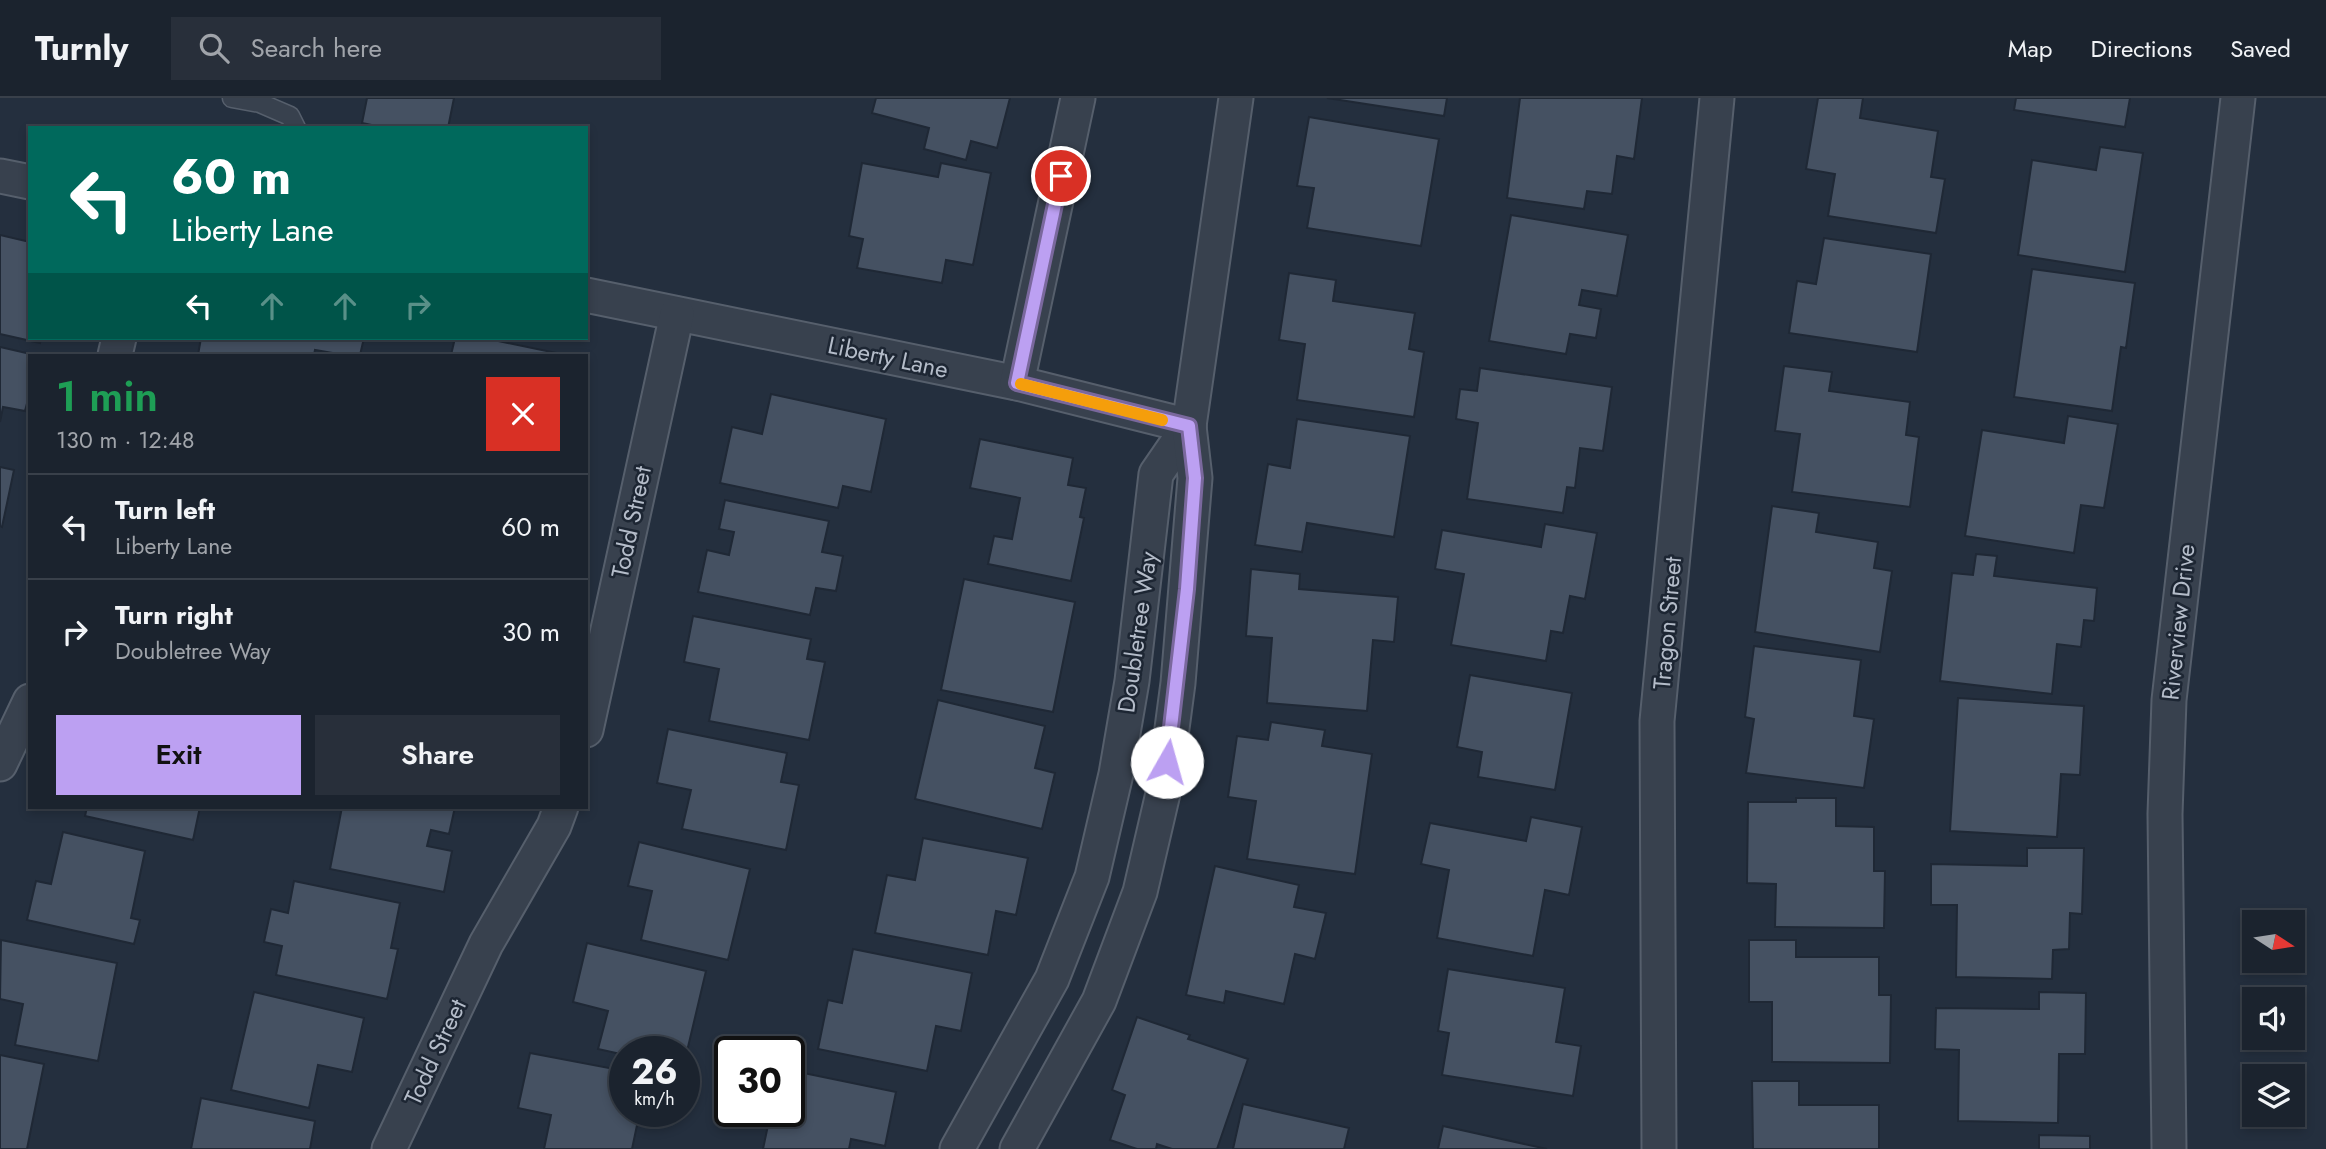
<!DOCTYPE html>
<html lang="en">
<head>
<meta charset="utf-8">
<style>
  body { margin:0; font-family:Jost,sans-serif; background:#282f3a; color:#f1f3f6; height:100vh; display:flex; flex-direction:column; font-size:26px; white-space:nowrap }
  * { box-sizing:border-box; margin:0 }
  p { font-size:23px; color:#a0a4aa }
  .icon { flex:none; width:38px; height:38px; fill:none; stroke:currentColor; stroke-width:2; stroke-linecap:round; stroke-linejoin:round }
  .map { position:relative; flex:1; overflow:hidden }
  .panel { position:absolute; left:28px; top:256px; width:560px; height:455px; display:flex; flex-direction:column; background:#1b232e; border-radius:0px; box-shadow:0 4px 10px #0003,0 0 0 2px #39404a }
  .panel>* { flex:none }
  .hud { position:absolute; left:28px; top:28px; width:560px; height:214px; border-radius:0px; box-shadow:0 4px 10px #0003,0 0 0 2px #39404a; background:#00695c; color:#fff; overflow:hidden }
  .needle { width:46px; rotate:102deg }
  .fabs { position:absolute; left:2242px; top:812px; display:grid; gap:14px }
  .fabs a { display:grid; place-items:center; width:63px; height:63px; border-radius:0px; background:#1b232e; box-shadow:0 4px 10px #0003,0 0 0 2px #39404a; font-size:35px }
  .speed { position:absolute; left:609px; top:938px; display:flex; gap:14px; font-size:35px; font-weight:700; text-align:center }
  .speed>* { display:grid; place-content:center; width:91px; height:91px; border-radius:50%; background:#1b232e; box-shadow:0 4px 10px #0003,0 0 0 2px #39404a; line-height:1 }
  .speed small { font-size:18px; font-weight:400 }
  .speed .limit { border:4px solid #111; border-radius:10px; background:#fff; color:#111 }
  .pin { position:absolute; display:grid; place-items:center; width:60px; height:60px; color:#fff; margin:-30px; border:4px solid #fff; border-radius:50%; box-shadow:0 2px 7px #0007 }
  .me { position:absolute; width:77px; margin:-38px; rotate:7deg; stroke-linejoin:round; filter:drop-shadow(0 0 5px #0008) }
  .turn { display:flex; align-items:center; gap:24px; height:147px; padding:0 28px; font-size:32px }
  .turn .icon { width:91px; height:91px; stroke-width:2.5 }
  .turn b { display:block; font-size:49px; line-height:60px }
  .lanes { display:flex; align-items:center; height:66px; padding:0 28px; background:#0003; justify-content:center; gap:35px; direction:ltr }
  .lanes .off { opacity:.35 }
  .round { display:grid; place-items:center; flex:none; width:74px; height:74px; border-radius:0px; background:#282f3a }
  .summary { display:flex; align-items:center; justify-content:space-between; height:119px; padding:0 28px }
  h1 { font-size:42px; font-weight:600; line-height:52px; color:#1e9e55 }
  .button { display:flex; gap:14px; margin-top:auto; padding:14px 28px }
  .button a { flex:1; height:80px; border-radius:0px; background:#bca0f2; color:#111; font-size:28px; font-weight:600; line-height:80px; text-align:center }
  .button a+a { background:#282f3a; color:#f1f3f6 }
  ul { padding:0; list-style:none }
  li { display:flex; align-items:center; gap:21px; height:105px; padding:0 28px; border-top:2px solid #39404a }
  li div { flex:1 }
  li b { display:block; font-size:26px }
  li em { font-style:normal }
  header { display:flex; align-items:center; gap:42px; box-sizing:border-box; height:98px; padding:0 35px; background:#1b232e; border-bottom:2px solid #39404a }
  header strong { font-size:33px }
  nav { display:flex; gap:38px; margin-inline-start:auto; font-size:24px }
  .search { width:490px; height:63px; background:#282f3a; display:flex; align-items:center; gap:18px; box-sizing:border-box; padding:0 24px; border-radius:0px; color:#a0a4aa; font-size:26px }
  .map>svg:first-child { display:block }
</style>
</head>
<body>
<header>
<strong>Turnly</strong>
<div class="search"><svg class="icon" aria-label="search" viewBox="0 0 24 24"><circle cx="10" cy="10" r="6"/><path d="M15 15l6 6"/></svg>Search here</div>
<nav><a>Map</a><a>Directions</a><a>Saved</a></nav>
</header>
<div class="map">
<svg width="2326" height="1051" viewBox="0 0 2326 1051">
  <rect width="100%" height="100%" fill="#242f3e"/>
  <g fill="#455162" stroke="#1f2835" stroke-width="2">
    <polygon points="367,0 454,0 448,30 386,30 362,25"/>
    <polygon points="876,0 1010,0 997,50 971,43 966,62 924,51 929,30 872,15"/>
    <polygon points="1327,0 1447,0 1444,18"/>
    <polygon points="1520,0 1642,0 1634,61 1617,58 1612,96 1587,93 1584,111 1507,100"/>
    <polygon points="1818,0 1863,0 1860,20 1938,33 1931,79 1945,81 1936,135 1828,118 1835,76 1806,71"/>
    <polygon points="2016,0 2130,0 2125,29 2014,12"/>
    <polygon points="1309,19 1439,41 1421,148 1307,130 1314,90 1297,88"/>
    <polygon points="2100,49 2143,55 2125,174 2018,157 2032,62 2096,72"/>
    <polygon points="862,65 938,79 941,65 991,75 973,167 946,162 942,185 857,170 863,141 849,138"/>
    <polygon points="1511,117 1628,137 1617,198 1582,192 1579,207 1601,211 1596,240 1570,236 1566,256 1489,243"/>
    <polygon points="0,137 30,144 30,240 41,240 40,245 0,236"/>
    <polygon points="1824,140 1931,156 1917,254 1789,235 1797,183 1816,186"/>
    <polygon points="2032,171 2135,185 2126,250 2121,249 2112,313 2014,299"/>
    <polygon points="1289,175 1336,182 1333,203 1415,215 1409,251 1424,254 1414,319 1297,302 1305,246 1279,242"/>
    <polygon points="201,240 364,240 360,257 344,257 315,252 314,257 198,257"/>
    <polygon points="455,240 484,240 566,257 451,257"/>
    <polygon points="0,249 35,257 30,257 30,294 25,313 3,309 0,324"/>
    <polygon points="1784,268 1832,274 1829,293 1910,304 1906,337 1919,339 1910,409 1792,394 1800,336 1775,333"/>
    <polygon points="1480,270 1612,289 1603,353 1580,350 1575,390 1567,389 1563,415 1467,401 1478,325 1456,321 1460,291 1477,293"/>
    <polygon points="771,296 886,321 871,394 843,388 838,410 720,385 732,329 762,336"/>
    <polygon points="2068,318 2118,326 2104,410 2081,407 2074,455 1965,438 1982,332 2064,345"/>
    <polygon points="1297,321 1410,338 1394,439 1307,425 1302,454 1255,447 1268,366 1290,370"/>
    <polygon points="980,341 1073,360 1068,387 1086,390 1080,419 1084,420 1071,483 988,466 994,438 1012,441 1020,400 970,390"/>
    <polygon points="0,369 14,372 2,429 0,428"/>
    <polygon points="725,402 829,423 822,454 843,458 836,493 816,490 810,517 698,494 707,452 729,457 734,434 719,431"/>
    <polygon points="1772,408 1819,415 1816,434 1878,444 1874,470 1892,473 1880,554 1755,534"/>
    <polygon points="1545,426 1597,435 1585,501 1570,498 1563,535 1551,533 1546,563 1451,547 1464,476 1435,471 1442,432 1541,449"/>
    <polygon points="1976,456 1997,458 1994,478 2097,490 2094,523 2084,522 2081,549 2057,546 2052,596 1940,583 1952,475 1973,477"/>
    <polygon points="1251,471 1300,476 1299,491 1398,499 1394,544 1373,542 1367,613 1267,605 1272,540 1246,538"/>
    <polygon points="964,481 1075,504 1053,614 941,592"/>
    <polygon points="693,518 811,541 807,561 825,564 809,642 709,623 719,571 684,564"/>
    <polygon points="1754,548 1861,562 1854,618 1874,621 1864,690 1746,675 1754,621 1745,619"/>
    <polygon points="1470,577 1572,595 1555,692 1478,679 1482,654 1457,649"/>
    <polygon points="1958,600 2084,608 2080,677 2061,676 2057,739 1950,733"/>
    <polygon points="938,602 1045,628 1035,670 1055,675 1042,731 915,701"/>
    <polygon points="1271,624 1325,632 1322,648 1372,656 1355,776 1247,761 1256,703 1228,699 1237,638 1268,642"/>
    <polygon points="668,631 787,655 781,684 799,687 786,752 682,731 691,692 657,685"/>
    <polygon points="1796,700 1836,700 1836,728 1874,729 1874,773 1885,773 1884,830 1775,829 1776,786 1747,785 1748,704 1796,704"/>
    <polygon points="87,709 200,709 193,742 85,718"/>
    <polygon points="342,709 455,709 449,736 431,732 427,748 452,753 444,794 330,771"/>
    <polygon points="1531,719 1582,729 1569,797 1545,792 1533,858 1437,840 1449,772 1421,766 1430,725 1526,743"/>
    <polygon points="63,734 145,753 131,820 140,822 134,846 27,822 36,783 51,786"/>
    <polygon points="923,740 1028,760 1016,817 996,813 988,857 875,835 887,777 915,782"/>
    <polygon points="639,744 750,771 728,862 641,842 652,793 628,788"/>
    <polygon points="2027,750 2084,750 2082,816 2070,815 2069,851 2053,852 2052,881 1956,879 1957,807 1931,807 1931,766 2027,768"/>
    <polygon points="1215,768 1299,787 1294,809 1326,815 1315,861 1295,856 1284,906 1226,893 1224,905 1186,897"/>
    <polygon points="294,783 400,805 391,850 398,851 387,901 276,877 282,848 264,844 271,811 288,815"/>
    <polygon points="1,842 117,865 98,963 15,947 23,906 0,901"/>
    <polygon points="1749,842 1796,842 1796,859 1879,859 1879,897 1891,897 1890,965 1772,964 1772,904 1749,904"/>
    <polygon points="587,845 706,873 684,966 684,954 625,954 625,957 598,951 608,913 573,904"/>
    <polygon points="853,851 972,875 961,933 936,928 927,973 818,951 828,902 842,905"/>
    <polygon points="1448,871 1565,890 1556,944 1581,948 1573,998 1442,977 1449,935 1438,933"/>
    <polygon points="254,894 364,920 352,974 318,967 309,1010 231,992"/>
    <polygon points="2039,894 2086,895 2085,956 2059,956 2058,1025 1958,1023 1959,952 1935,951 1936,910 2039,911"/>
    <polygon points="1137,919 1190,937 1188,941 1248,961 1217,1051 1172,1051 1157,1046 1156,1051 1137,1051 1110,1042 1125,997 1112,992"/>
    <polygon points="530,955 625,973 625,1013 640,1013 632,1051 544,1051 551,1017 518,1010"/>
    <polygon points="0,957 44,966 27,1051 0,1051"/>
    <polygon points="789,972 896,994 885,1048 851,1041 849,1051 763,1051 771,1013 789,1013"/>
    <polygon points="1752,983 1799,983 1799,1007 1879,1007 1879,1051 1753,1051"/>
    <polygon points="201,1000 315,1023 310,1051 191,1051"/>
    <polygon points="1243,1006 1349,1030 1344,1051 1233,1051"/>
    <polygon points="1443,1028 1547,1051 1438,1051"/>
    <polygon points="2039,1037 2090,1038 2090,1051 2039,1051"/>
  </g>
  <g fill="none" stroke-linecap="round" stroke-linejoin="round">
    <defs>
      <polyline id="service" points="232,0 260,5 290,18 296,30"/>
      <g id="minor">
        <polyline points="0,78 30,84"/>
        <polyline points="586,197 1017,285 1189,328"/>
        <polyline points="115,257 119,240"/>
        <polyline points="1017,285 1078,0"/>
        <polyline points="586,632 677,216"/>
        <polyline points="0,666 30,603"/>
        <polyline points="389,1051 486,846 554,728 561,709"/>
        <polyline points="957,1051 1052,881 1092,779 1116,676 1132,583 1156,376 1189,328"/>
        <polyline points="1017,1051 1099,903 1140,794 1164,691 1178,585 1195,380 1189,328 1236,0"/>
        <polyline points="1659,1051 1657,623 1717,0"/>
        <polyline points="2169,1051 2165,716 2169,602 2238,0"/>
      </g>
    </defs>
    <use href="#service" stroke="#565f6c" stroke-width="21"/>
    <use href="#minor" stroke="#565f6c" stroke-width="37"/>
    <use href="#service" stroke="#38414e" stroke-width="18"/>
    <use href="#minor" stroke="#38414e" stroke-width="33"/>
  </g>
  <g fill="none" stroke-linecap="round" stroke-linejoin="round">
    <defs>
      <polyline id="route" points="1061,78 1017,285 1189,328 1195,380 1187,491 1167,664"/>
    </defs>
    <use href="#route" stroke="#7a689d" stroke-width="18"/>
    <use href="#route" stroke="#bca0f2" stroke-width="12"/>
    <polyline stroke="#f59e0b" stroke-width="12" points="1021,286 1162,322"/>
  </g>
  <g text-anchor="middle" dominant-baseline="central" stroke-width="5" stroke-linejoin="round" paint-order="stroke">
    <g font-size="24" fill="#b4bcc9" stroke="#1d2633">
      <text transform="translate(888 259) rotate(12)">Liberty Lane</text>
      <text transform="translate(631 424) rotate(-78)">Todd Street</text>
      <text transform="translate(2178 524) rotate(-84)">Riverview Drive</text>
      <text transform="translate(1667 525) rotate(-85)">Tragon Street</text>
      <text transform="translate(1137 534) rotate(-82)">Doubletree Way</text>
      <text transform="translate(435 954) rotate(-65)">Todd Street</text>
    </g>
  </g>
</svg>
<div class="fabs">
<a><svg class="needle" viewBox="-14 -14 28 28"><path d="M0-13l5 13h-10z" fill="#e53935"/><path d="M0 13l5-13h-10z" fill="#a0a4aa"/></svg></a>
<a><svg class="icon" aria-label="sound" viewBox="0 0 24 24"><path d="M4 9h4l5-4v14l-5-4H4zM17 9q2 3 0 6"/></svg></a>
<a><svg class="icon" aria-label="layers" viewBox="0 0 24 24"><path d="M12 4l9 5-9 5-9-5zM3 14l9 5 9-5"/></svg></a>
</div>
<div class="speed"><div>26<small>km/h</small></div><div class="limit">30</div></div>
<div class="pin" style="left:1061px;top:78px;background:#d93025"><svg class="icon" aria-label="arrive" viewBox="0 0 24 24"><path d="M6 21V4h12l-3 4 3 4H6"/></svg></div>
<svg class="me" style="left:1167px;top:664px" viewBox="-20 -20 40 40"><circle r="19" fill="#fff"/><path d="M0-13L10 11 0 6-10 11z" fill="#bca0f2"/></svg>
<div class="hud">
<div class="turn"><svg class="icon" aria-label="left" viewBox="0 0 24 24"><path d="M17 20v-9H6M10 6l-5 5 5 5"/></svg><div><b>60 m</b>Liberty Lane</div></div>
<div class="lanes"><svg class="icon" aria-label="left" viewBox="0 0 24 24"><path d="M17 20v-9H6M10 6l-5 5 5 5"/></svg><svg class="icon off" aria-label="ahead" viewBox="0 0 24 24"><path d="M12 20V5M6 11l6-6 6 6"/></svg><svg class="icon off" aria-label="ahead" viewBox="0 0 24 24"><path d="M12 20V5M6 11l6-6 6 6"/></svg><svg class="icon off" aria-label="right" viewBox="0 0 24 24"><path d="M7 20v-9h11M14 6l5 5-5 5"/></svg></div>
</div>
<section class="panel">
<div class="summary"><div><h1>1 min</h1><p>130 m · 12:48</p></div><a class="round" style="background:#d93025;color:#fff"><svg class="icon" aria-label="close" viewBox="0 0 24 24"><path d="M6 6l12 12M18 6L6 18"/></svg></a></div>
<ul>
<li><svg class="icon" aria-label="left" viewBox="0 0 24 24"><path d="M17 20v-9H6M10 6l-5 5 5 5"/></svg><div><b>Turn left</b><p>Liberty Lane</p></div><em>60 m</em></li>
<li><svg class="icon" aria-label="right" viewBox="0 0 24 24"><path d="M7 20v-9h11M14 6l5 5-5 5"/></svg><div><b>Turn right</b><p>Doubletree Way</p></div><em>30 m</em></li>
</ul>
<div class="button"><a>Exit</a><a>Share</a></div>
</section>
</div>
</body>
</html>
